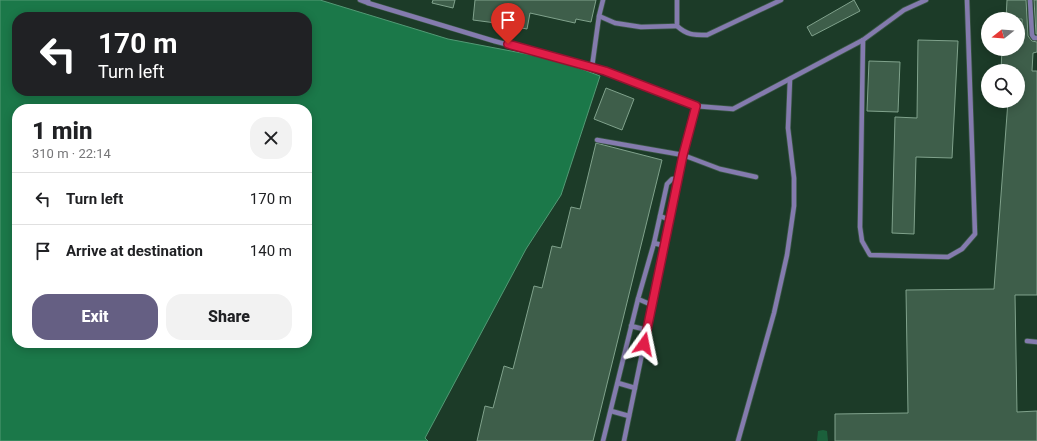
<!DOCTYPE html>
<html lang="en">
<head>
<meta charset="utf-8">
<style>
  body { margin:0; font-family:Roboto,sans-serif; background:#f2f2f2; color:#202124; height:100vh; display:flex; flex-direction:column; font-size:15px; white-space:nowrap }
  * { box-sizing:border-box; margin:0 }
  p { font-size:13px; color:#757577 }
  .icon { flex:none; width:22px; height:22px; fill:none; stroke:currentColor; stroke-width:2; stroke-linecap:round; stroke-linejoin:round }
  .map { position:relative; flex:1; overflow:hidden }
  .panel { position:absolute; left:12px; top:104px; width:300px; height:244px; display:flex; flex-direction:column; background:#fff; border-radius:16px; box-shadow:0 2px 10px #0003 }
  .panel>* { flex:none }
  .guide { position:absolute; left:12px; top:12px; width:300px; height:84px; border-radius:16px; box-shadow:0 2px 10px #0003; background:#202124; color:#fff; overflow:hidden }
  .needle { width:26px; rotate:253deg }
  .tools { position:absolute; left:981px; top:12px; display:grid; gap:8px }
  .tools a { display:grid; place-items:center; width:44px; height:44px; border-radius:50%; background:#fff; box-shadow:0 2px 10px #0003; font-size:20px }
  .pin { position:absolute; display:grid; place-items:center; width:34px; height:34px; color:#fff; margin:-41px -17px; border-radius:50% 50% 50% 0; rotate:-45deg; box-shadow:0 0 4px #0007 }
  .pin .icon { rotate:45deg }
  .me { position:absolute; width:44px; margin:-22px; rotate:12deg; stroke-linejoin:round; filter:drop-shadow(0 0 3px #0008) }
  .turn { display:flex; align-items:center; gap:14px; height:84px; padding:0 20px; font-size:18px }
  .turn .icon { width:52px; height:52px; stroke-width:2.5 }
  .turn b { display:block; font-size:28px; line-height:34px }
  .round { display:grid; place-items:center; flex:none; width:42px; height:42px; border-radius:16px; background:#f2f2f2 }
  .summary { display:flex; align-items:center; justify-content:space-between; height:68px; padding:0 20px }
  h1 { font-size:24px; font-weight:800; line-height:30px }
  .action { display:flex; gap:8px; margin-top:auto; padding:8px 20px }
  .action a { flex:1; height:46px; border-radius:16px; background:#655f83; color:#fff; font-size:16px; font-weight:800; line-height:46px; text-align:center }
  .action a+a { background:#f2f2f2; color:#202124 }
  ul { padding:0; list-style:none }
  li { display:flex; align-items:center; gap:12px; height:52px; padding:0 20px; border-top:1px solid #e0e0e0 }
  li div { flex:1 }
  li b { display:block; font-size:15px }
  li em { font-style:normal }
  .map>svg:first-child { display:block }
</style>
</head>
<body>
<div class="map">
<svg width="1037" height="441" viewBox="0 0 1037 441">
  <rect width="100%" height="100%" fill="#1c3b28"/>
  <polygon fill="#1b603b" points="823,430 827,431 828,441 817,441 818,431"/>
  <path fill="#1b7849" stroke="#539a75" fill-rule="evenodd" d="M0 0H320L448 39 558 60 600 76 561 195 526 249 425 438 428 441H0ZM17 17H307V91H17ZM17 109H307V343H17Z"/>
  <g fill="#3e5e4a" stroke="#80a28c">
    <polygon points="433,0 455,0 453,8 432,3"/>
    <polygon points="475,0 596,0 591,22 576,19 575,23 530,13 527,29 496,23 473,20"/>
    <polygon points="854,0 860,11 812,36 807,27"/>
    <polygon points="1007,0 1026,0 1028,36 1032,41 1037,42 1037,52 1033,53 1032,71 1037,71 1037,295 1015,295 1017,412 1037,411 1037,441 835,441 835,414 908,413 906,290 994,289 1008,101 1018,101 1018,71 1001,71 1002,49 1018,49 1018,44 1023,44 1022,19 1006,19"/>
    <polygon points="1034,0 1037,0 1037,34 1036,34"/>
    <polygon points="918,40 958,41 952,158 916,157 914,234 892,233 895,117 917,118"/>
    <polygon points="869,61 900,62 898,112 867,111"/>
    <polygon points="606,88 634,99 622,130 594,119"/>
    <polygon points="596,143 662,160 593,441 477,441 485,406 493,408 504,366 513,369 534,286 542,288 552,246 561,248 571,207 580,209"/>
  </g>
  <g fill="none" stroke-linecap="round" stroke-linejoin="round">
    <defs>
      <g id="lane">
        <polyline points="360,0 368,3"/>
        <polyline points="368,0 368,3 494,41 592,67"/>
        <polyline points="603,0 599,16 592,67 605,71 695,106 733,109 863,40 904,10 926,0"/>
        <path d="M677 0V26C687 35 693 35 707 35L781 0"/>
        <polyline points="1030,0 1032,35 1034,38 1037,38"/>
        <polyline points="599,16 615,23 641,27 677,26"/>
        <polyline points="863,40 860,227 862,241 870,255 948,257 962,249 975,234 967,0"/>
        <polyline points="597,140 683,155 720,169 756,177"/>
        <polyline points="670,220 660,216 667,184 672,179 678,179"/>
        <polyline points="654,243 660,216"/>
        <polyline points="652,305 638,299 654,243 665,246"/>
        <polyline points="631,326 647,330"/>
        <polyline points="1027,341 1037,342"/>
        <polyline points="618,383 635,388"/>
        <polyline points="611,411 629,416"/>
        <polyline points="603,441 638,299"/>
        <polyline points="624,441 683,155 695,106"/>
        <polyline points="738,441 774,313 787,255 794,206 794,178 788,128 790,79"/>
      </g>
    </defs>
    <use href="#lane" stroke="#3a5745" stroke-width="6"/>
    <use href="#lane" stroke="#847bae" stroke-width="4.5"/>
  </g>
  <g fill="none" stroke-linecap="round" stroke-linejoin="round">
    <defs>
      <polyline id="route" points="508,44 605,71 696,106 683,155 644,344"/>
    </defs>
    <use href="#route" stroke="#92132f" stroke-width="10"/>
    <use href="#route" stroke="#e11d48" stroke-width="7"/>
  </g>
</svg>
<div class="tools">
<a><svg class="needle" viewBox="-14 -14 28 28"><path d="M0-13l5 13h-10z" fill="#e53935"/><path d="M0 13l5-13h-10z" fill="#757577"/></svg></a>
<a><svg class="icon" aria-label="search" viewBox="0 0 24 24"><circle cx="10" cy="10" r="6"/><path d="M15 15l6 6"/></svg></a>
</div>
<div class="pin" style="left:508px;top:44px;background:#d93025"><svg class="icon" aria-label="arrive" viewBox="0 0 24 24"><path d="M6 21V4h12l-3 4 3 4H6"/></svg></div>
<svg class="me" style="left:644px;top:344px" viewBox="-20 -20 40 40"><path d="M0-17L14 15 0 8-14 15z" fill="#e11d48" stroke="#fff" stroke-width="4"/></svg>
<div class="guide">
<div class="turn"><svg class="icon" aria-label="left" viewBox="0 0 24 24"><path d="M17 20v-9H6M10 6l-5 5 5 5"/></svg><div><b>170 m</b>Turn left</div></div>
</div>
<section class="panel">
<div class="summary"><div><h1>1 min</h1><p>310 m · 22:14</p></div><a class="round"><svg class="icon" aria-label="close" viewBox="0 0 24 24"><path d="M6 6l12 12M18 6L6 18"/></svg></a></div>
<ul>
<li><svg class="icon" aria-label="left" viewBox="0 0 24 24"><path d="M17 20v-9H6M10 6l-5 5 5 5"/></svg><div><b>Turn left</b></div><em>170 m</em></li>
<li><svg class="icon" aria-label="arrive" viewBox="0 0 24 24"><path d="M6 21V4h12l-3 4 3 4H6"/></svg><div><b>Arrive at destination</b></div><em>140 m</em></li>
</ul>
<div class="action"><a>Exit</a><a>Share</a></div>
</section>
</div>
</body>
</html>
